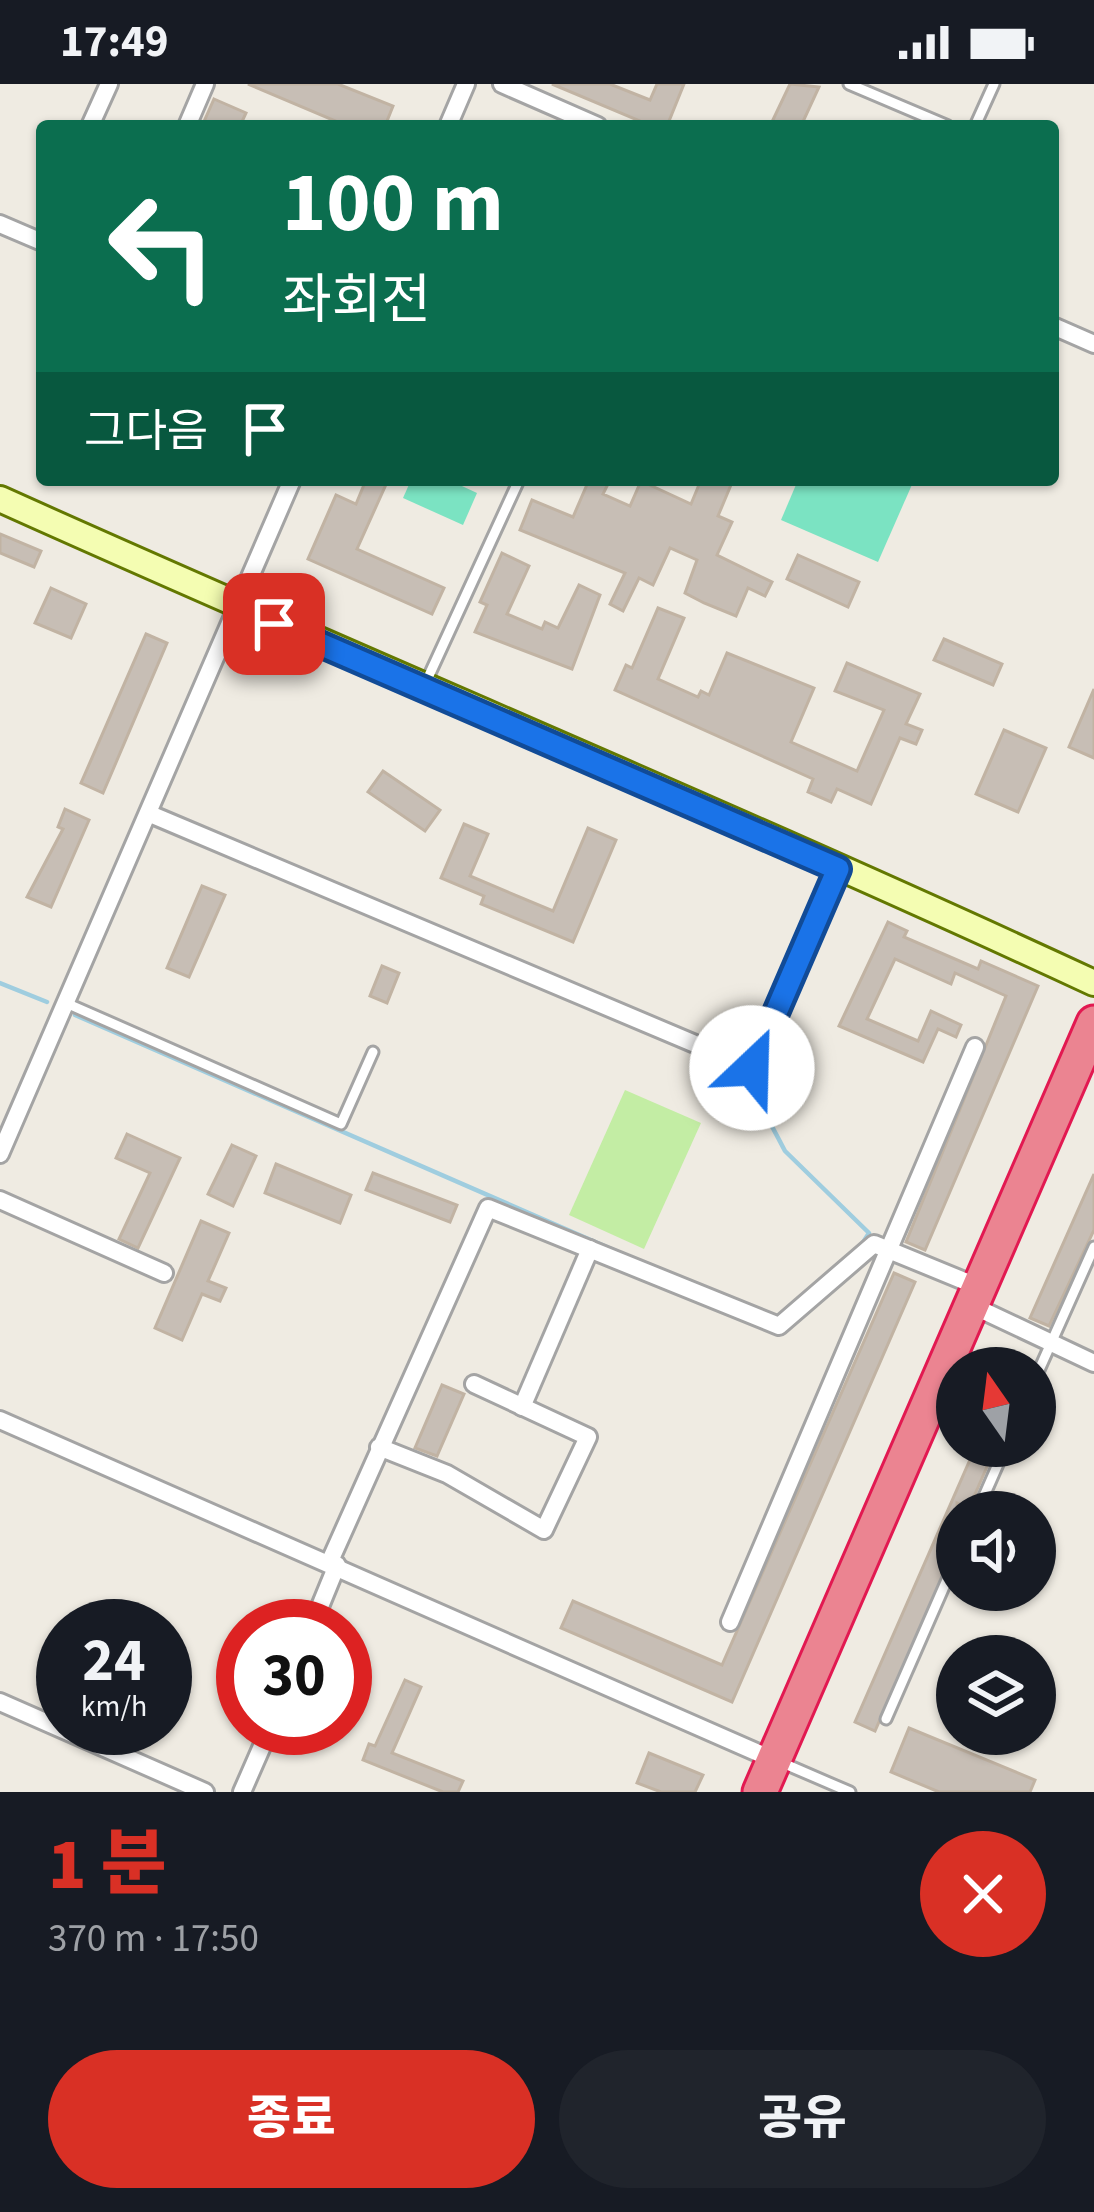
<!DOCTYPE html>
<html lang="ko">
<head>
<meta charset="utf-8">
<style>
  body { margin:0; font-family:"Source Sans 3","Noto Sans KR",sans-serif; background:#20242c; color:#f1f3f6; height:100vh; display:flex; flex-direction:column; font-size:45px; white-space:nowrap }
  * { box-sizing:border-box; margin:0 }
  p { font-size:39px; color:#9ea1a6 }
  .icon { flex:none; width:66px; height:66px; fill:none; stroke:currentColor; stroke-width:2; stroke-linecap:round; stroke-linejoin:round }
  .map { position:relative; height:1708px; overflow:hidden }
  .details { display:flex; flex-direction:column; background:#171b24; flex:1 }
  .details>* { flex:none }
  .banner { position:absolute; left:36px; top:36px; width:1023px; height:366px; border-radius:12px; box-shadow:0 3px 9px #0004; background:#0b6e4f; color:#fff; overflow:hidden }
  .needle { width:78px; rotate:346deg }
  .fabs { position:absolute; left:936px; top:1263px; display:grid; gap:24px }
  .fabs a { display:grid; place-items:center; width:120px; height:120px; border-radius:50%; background:#171b24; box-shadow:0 3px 9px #0004; font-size:60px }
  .speed { position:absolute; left:36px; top:1515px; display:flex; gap:24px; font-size:60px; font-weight:700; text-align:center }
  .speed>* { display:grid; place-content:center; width:156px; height:156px; border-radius:50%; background:#171b24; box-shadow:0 3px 9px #0004; line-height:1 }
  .speed small { font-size:30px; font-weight:400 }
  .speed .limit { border:18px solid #d22; background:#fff; color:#111 }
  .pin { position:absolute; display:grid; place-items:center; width:102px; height:102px; color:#fff; margin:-51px; border-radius:24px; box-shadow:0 6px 18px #0006 }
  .me { position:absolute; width:132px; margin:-66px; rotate:24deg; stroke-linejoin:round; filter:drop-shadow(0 0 9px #0008) }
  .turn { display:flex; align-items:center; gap:42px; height:252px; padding:0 48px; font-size:54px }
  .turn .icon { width:156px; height:156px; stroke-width:2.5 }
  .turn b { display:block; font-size:84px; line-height:102px }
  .then { display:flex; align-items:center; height:114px; padding:0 48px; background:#0003; gap:24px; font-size:45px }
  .round { display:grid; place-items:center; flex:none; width:126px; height:126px; border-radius:63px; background:#20242c }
  .headline { display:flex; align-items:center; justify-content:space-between; height:204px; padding:0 48px }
  h1 { font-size:72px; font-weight:800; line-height:90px; color:#d93025 }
  .primary-button { display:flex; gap:24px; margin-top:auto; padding:24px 48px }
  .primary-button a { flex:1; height:138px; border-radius:72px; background:#d93025; color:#fff; font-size:48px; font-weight:800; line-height:138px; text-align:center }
  .primary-button a+a { background:#20242c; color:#f1f3f6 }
  .status { display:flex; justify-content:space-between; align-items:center; height:84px; padding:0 60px; background:#171b24; direction:ltr }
  .status svg { height:33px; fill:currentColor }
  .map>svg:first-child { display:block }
</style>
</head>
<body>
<div class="status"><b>17:49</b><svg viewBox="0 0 49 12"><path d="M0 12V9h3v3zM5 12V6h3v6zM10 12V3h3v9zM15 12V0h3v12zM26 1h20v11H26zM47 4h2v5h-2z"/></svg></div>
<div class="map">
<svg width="1094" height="1708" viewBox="0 0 1094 1708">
  <rect width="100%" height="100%" fill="#efebe2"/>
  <polygon fill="#c3eda4" points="625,1006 701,1039 644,1165 569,1131"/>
  <g fill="#7be3c2">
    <polygon points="411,396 449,396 477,409 463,441 403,414"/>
    <polygon points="798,396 914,396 878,478 781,436"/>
  </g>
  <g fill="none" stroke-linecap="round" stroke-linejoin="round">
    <g stroke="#9fcddf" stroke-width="4.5">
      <polyline points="0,899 47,918"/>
      <polyline points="75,931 632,1174"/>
      <polyline points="748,997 785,1067 869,1149 862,1160"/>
    </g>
  </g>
  <g fill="#c7beb5" stroke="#c1b3a3" stroke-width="3">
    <polygon points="248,0 338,0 393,22 385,42 347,42"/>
    <polygon points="552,0 610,0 650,16 657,0 684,0 667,42 638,42 640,37"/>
    <polygon points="790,0 819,3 801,42 770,42"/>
    <polygon points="214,15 246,29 240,42 202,42"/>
    <polygon points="366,396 388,396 357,465 444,504 432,530 308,475 336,411 356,420"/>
    <polygon points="589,396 610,396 603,410 630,422 641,397 691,420 701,396 733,396 718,432 732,438 717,471 772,498 765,512 748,504 736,532 704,519 685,509 697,476 670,464 653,501 639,494 623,527 610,520 625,489 520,446 532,416 573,433"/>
    <polygon points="0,450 41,467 34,483 0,469"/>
    <polygon points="502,469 529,482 507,530 542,545 545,538 558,544 579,501 600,511 572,585 475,548 487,521 480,518"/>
    <polygon points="798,471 859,498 848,523 787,495"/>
    <polygon points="51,504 86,520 71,554 35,539"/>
    <polygon points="658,524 684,534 658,595 698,613 701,607 709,611 727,569 814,604 791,658 857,687 884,626 835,607 847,579 920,610 906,640 922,646 916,660 900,654 871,720 837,705 831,718 808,708 813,695 615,606 626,581 632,584"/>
    <polygon points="146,550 167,559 103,709 81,699"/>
    <polygon points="944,555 1002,580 993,601 934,576"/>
    <polygon points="1094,605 1094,674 1069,663"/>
    <polygon points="1004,646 1046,664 1018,728 976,710"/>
    <polygon points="383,687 440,726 425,747 368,708"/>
    <polygon points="65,725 89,736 51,823 27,813 63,745 58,743"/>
    <polygon points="464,740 488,750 470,792 553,827 588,744 616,756 573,858 481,820 484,812 441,794"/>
    <polygon points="202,802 225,811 189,893 167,884"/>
    <polygon points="888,838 907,847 904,853 978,885 981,877 1038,902 925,1166 906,1158 1006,912 955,889 951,900 895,875 867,935 918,957 931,927 961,941 956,953 938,945 923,978 839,942"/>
    <polygon points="382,882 399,889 387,919 370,912"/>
    <polygon points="127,1050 180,1074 138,1164 119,1155 150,1089 116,1074"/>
    <polygon points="232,1061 256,1072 233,1122 208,1110"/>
    <polygon points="276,1080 351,1111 340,1139 265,1109"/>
    <polygon points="373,1089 457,1121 450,1138 366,1106"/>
    <polygon points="1094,1090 1094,1146 1049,1242 1030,1234"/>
    <polygon points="201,1137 229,1149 208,1197 226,1204 220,1217 202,1210 182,1256 155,1244"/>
    <polygon points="894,1189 915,1198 732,1618 561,1544 573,1517 722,1581"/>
    <polygon points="442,1301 464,1310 437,1372 415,1364"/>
    <polygon points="976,1362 996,1362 969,1424 957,1419 957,1459 875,1647 855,1638"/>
    <polygon points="405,1596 421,1603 392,1669 463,1697 458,1708 443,1708 363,1676 369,1660 375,1662"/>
    <polygon points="909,1644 1035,1696 1030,1708 939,1708 891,1688"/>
    <polygon points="649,1669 703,1691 695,1708 661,1708 637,1699"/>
  </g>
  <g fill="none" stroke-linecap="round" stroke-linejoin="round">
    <defs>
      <g id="lane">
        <polyline points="849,0 948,42"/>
        <polyline points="975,42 994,0"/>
        <polyline points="426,598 519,396"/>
        <polyline points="66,919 341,1040 373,968"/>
        <polyline points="1035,1295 1094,1163"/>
        <polyline points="977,1428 1006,1362"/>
        <polyline points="886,1635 957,1473"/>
        <polyline points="778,1677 850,1708"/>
      </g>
      <g id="street">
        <polyline points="502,0 598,42"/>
        <polyline points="90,42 109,0"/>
        <polyline points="187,42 205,0"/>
        <polyline points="448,42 466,0"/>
        <polyline points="0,140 42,158"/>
        <polyline points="1053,242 1094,260"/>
        <polyline points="150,730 752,984 838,785"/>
        <polyline points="0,1070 292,396"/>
        <polyline points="0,1116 164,1189"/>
        <polyline points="971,1221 1094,1279"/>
        <polyline points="522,1323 590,1165"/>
        <polyline points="0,1336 774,1676"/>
        <polyline points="379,1363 447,1390 544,1446 588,1353 474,1300"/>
        <polyline points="330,1477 488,1124 779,1242 874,1160 979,1203"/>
        <polyline points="730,1538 975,963"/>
        <polyline points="312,1542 337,1481"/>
        <polyline points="0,1618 205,1708"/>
        <polyline points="242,1708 270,1644"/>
      </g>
      <path id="secondary" d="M0 415C364 579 732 731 1094 899"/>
      <polyline id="highway" points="760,1708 1094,939"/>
    </defs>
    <use href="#lane" stroke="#a4a4a4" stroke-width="15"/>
    <use href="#street" stroke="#a4a4a4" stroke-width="22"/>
    <use href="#secondary" stroke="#637800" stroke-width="30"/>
    <use href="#highway" stroke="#e21951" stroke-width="39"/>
    <use href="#lane" stroke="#fff" stroke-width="9"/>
    <use href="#street" stroke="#fff" stroke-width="16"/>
    <use href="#secondary" stroke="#f4fdb2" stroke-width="24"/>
    <use href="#highway" stroke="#eb8491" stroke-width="33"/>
  </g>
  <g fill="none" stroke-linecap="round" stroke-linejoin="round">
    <defs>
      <polyline id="route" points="274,540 838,785 752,984"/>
    </defs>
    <use href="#route" stroke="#114b97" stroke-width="30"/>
    <use href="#route" stroke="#1a73e8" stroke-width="21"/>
  </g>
</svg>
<div class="fabs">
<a><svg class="needle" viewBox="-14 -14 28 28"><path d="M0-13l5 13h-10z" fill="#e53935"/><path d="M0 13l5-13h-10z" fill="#9ea1a6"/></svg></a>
<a><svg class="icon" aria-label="sound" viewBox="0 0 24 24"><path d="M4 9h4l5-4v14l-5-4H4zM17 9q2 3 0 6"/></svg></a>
<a><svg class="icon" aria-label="layers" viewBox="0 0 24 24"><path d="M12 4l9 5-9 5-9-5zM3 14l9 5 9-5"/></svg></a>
</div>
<div class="speed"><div>24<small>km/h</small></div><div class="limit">30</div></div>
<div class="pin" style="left:274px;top:540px;background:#d93025"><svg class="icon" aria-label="arrive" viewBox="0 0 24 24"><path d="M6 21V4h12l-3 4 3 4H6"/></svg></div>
<svg class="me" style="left:752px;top:984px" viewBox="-20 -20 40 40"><circle r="19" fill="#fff"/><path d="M0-13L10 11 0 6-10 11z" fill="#1a73e8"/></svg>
<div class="banner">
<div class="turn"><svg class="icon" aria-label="left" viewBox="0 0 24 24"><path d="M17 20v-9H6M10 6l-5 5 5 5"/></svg><div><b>100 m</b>좌회전</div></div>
<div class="then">그다음<svg class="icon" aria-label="arrive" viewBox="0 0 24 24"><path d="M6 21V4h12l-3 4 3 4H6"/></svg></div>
</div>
</div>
<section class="details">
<div class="headline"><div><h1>1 분</h1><p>370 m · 17:50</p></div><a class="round" style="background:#d93025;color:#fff"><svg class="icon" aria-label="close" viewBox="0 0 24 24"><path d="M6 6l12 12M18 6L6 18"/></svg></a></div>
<div class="primary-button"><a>종료</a><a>공유</a></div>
</section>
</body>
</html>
